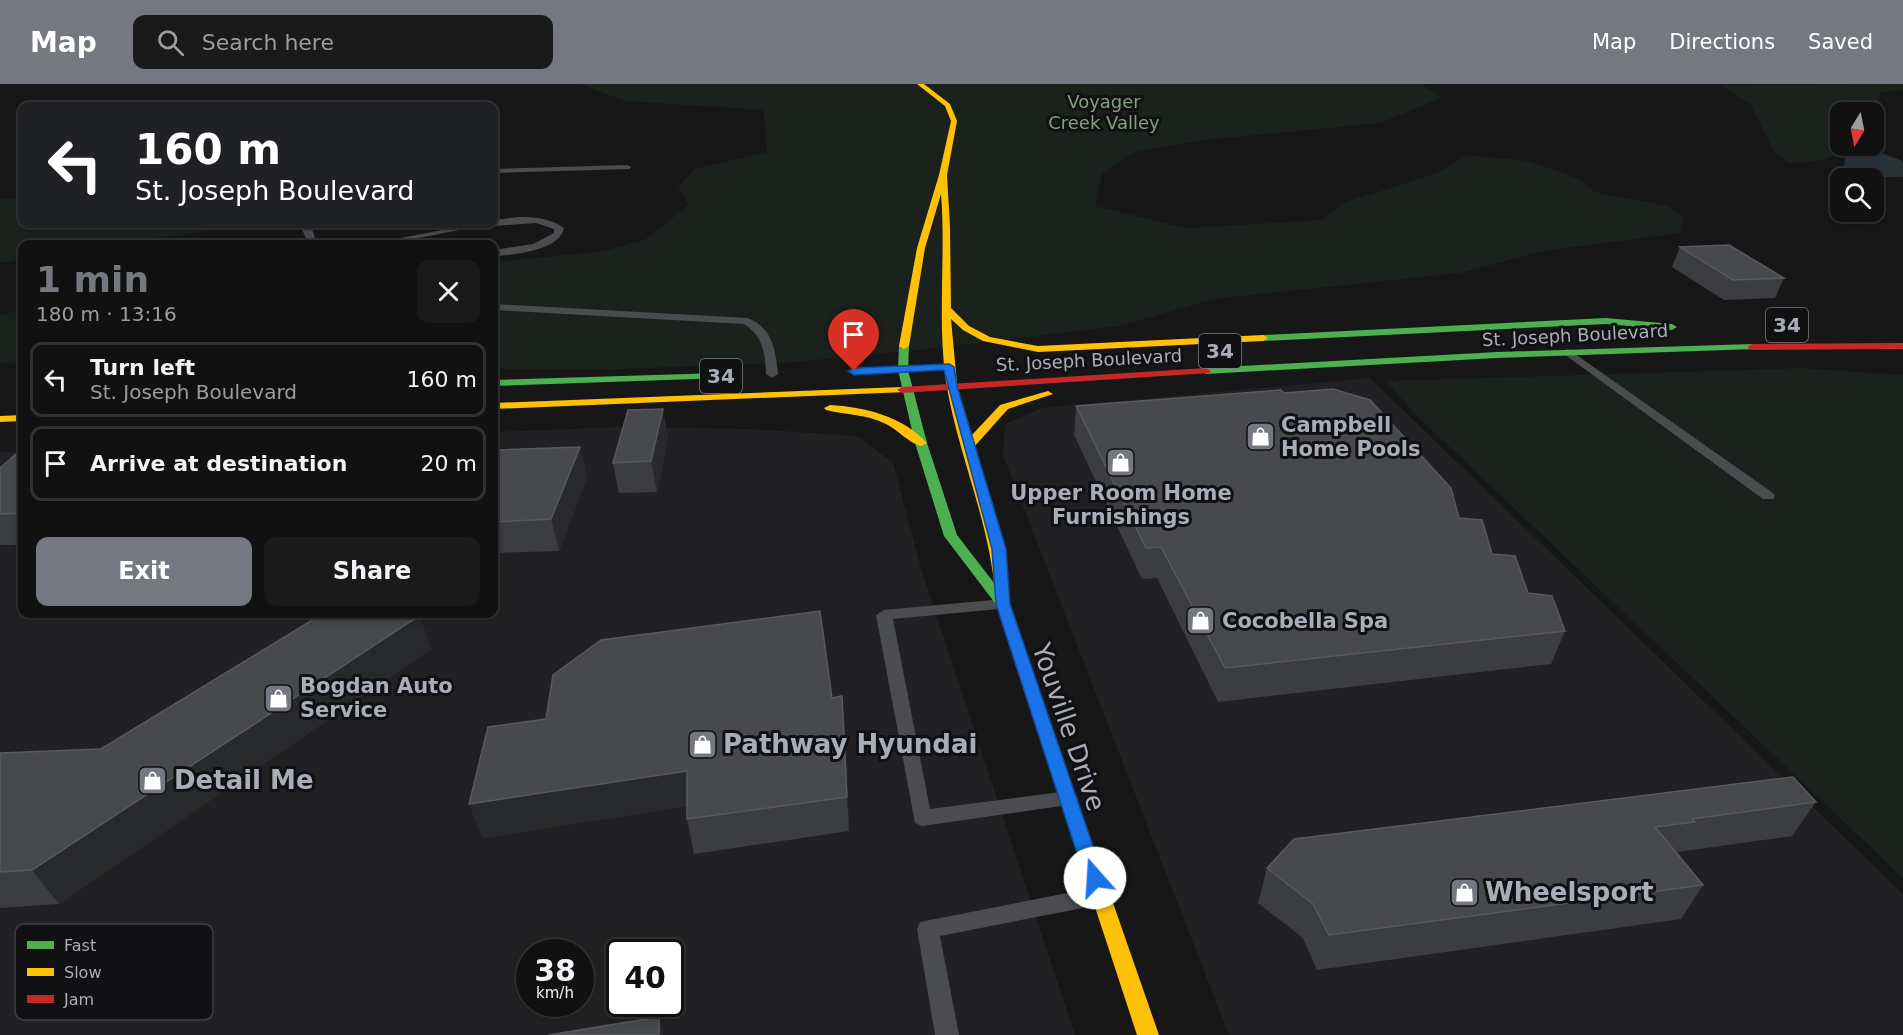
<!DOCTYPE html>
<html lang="en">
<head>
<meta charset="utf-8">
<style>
  body { margin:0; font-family:"DejaVu Sans",sans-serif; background:#1a1a1a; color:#f1f3f6; height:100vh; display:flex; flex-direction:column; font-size:22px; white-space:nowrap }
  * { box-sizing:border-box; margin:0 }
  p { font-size:20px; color:#9c9d9f }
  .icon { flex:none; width:33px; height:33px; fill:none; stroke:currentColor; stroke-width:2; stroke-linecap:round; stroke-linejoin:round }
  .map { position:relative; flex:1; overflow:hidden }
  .sheet { position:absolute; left:18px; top:156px; width:480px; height:378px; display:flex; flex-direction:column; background:#111; border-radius:12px; box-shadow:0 3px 9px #0003,0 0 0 2px #303131 }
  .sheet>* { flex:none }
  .top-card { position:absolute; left:18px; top:18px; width:480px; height:126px; border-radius:12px; box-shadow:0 3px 9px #0003,0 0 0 2px #303131; background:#202124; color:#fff; overflow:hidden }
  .needle { width:39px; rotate:190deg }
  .fabs { position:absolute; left:1830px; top:18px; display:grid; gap:12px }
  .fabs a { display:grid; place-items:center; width:54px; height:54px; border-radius:12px; background:#111; box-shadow:0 3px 9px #0003,0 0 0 2px #303131; font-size:30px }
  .speed { position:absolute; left:516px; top:855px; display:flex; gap:12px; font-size:30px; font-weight:700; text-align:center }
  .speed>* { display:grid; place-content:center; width:78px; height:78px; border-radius:50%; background:#111; box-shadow:0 3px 9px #0003,0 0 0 2px #303131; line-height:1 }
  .speed small { font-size:15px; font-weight:400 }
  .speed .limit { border:3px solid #111; border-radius:9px; background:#fff; color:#111 }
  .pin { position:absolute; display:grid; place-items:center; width:51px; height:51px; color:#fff; margin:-62px -26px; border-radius:50% 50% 50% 0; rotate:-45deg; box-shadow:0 0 6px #0007 }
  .pin .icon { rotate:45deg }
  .me { position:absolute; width:66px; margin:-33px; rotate:341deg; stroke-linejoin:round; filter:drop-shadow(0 0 4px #0008) }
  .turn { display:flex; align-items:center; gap:21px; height:126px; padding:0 18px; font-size:27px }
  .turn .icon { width:78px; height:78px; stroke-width:2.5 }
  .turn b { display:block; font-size:42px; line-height:51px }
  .round { display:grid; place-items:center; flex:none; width:63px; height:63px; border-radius:12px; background:#1a1a1a }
  .headline { display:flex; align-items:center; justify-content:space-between; height:102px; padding:0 18px }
  h1 { font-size:36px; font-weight:700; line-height:45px; color:#757880 }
  .cta { display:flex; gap:12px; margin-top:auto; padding:12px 18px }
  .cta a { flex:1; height:69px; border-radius:12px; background:#757880; color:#fff; font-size:24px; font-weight:700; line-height:69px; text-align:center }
  .cta a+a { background:#1a1a1a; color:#f1f3f6 }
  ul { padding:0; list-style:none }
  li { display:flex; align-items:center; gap:18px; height:75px; margin:0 12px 9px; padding:0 6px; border:3px solid #303131; border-radius:12px }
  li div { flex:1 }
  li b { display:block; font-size:22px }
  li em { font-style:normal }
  header { display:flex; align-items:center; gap:36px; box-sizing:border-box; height:84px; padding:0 30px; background:#757880; color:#fff }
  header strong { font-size:28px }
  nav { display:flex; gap:33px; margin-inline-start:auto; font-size:21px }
  .search { width:420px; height:54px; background:#1a1a1a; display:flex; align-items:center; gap:15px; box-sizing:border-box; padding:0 21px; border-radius:12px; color:#9c9d9f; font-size:22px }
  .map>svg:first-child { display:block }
</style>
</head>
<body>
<header>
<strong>Map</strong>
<div class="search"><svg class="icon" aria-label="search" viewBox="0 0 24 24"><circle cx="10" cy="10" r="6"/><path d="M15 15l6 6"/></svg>Search here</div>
<nav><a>Map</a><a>Directions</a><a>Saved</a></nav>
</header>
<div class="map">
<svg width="1903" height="951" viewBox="0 0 1903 951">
  <rect width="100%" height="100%" fill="#171717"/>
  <g fill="#212124" fill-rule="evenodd">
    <polygon points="1370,294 1903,810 1903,951 1229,951 1003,371 1005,340 1042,324"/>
    <path d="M615 343 751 345 857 352 893 379 922 488 1075 951H0V368L22 367V530H494V348ZM530 868H580V920H530ZM620 868H670V920H620Z"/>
  </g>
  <g fill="#1b211c">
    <polygon points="580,0 1421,0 1441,14 1380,39 1196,57 1132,69 1102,90 1095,122 1185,144 1321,136 1349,117 1435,90 1468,71 1529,77 1579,95 1595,108 1667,122 1684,133 1680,149 1544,167 1460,189 1214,215 1120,242 919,266 795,278 624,285 494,285 494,178 604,167 646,155 689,121 678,103 695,85 767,68 763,26 625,17"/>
    <path d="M1903 0V6L1880 9 1879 21 1860 28H1840V62H1847C1830 79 1812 78 1788 79L1773 66 1750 20 1722 1Z"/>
    <polygon points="0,114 22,115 22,140 265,140 108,160 22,160 22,175 0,179"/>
    <polygon points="22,226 22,280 0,279 0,231"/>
    <polygon points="1800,284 1903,291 1903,794 1415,330 1386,297"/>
  </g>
  <polygon fill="#2a3239" points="1847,63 1873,66 1900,76 1903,79 1903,93 1874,93 1843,88"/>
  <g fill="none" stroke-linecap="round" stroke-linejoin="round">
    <g fill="#4b4c50" fill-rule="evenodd">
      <polygon points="627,81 631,83 630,85 494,89 494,85"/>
      <path d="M519 133C534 133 551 134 564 144 560 167 512 171 494 172V166L533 160 554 149V145L536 139 494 142 490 140H494V136Z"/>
      <polygon points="305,140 314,140 312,145 317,160 308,160 302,145"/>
      <polygon points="473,140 490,140 388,160 370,160"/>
      <path d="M494 220 747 234C772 242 776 267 778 290L772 294 766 290C765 269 763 252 744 240L494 226Z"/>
      <polygon points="1568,265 1773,409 1775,412 1773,415 1763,415 1564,270 1562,268"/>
      <polygon points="1003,515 1011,520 1009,524 893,535 930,725 1068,707 1075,709 1078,714 1075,719 1068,721 922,742 915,739 876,531 884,526"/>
      <polygon points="1098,803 1105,806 1108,812 1105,818 1098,821 940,852 959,951 935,951 917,845 920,838"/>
    </g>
    <g fill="#4caf50" fill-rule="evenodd">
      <polygon points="1606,234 1672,240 1677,243 1672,246 1606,240 1263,257 1258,254 1263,251"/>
      <polygon points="904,259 909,262 908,286 927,359 957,451 1008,517 1010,520 1008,523 998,523 944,452 915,359 898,286 899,262"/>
      <polygon points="1752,260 1756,261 1756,265 1497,274 1206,290 1201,287 1206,284 1497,268"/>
      <polygon points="720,289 724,290 724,294 494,302 494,296"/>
    </g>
    <g fill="#ffc107" fill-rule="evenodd">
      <path d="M917 0H924L950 20 957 37 947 91 950 143 951 224 969 242 990 253 1038 262 1263 251 1268 254 1263 257 1038 268 983 257 963 246 951 235 957 300 971 352 1000 321 1048 307 1053 310 1008 325 974 363C988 407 1002 451 1008 498L1001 502 994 498C986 429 957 366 946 298 937 235 946 173 941 110L925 164 909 262 904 265 899 262 917 164 939 91 951 37 945 22Z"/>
      <polygon points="902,303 907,306 906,308 494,325 494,319"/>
      <path d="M830 321C864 323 903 332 927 359L921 362C909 359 898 346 886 340 866 330 847 331 826 326L824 324Z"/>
      <polygon points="22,331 22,337 0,338 0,332"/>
      <polygon points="1080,743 1086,745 1089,750 1159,951 1137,951 1071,750 1074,745"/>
    </g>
    <g fill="#c62828" fill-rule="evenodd">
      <polygon points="1903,259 1903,265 1752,266 1747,263 1752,260"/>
      <polygon points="1206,284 1211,287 1210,289 902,309 897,306 902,303"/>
      <polygon points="1001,494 1008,498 1010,520 1089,750 1086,755 1080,757 1074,755 1071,750 996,520 994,498"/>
    </g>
  </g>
  <g fill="#3c3d40">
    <polygon points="1680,163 1784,194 1775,214 1724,216 1672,183"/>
    <polygon points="1284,309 1459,434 1528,509 1565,547 1551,580 1218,618 1157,494 1142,495 1074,351 1076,322"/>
    <polygon points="668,354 657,408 619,409 613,379"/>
    <polygon points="580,363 587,393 559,467 494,469 494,366"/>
    <polygon points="22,365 22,461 0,461 0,384"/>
    <polygon points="419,532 431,565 59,820 0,824 0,669 101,665"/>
    <polygon points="842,612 845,646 849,747 694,770 687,735 687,722 482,754 832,614"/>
    <polygon points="1816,718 1792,752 1677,768 1703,801 1681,835 1317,886 1303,854 1258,819 1267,784"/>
  </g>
  <g fill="#28292a">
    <polygon points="663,325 668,354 657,408 651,377"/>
    <polygon points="580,363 587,393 559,467 551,435"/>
    <polygon points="419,532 431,565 59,820 32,786"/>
    <polygon points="842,612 845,646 849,747 847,713"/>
    <polygon points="687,687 694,721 482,754 469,720"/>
    <polygon points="659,933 664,951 659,951"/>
  </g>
  <g fill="#48494d" stroke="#57595e" stroke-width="1.5">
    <polygon points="1729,161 1784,194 1733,196 1680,163"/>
    <polygon points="1333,305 1370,316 1451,404 1459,434 1482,436 1492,470 1515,472 1528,509 1552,512 1565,547 1225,584 1161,463 1146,464 1076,322 1281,306 1284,309"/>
    <polygon points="663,325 651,377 613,379 628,326"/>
    <polygon points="580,363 551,435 494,438 494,366"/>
    <polygon points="22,365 22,429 0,430 0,384"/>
    <polygon points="820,527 832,614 842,612 847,713 687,735 687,687 469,720 488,643 546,635 553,591 601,556"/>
    <polygon points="322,530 413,530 419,532 32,786 0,788 0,669 101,665"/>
    <polygon points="1793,693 1816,718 1692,735 1695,738 1655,743 1703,801 1329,851 1313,820 1267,784 1294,755"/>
    <polygon points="659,933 659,951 549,951"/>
  </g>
  <polygon fill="#1a73e8" stroke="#114b97" stroke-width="1.5" points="949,280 954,283 957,302 1006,465 1010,520 1104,794 1101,799 1095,801 1088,799 1085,794 996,520 992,465 944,286 854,291 848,287 854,284"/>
  <defs>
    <symbol id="shop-square" viewBox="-11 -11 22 22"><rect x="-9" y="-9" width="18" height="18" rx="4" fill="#757880" stroke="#111113"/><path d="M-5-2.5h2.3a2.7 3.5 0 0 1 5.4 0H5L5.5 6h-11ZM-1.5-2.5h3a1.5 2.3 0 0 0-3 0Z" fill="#fff"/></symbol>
  </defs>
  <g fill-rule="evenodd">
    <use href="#shop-square" x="1244" y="336" width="33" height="33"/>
    <use href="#shop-square" x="1104" y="362" width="33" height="33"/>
    <use href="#shop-square" x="1184" y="520" width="33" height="33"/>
    <use href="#shop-square" x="262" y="598" width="33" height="33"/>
    <use href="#shop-square" x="686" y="644" width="33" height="33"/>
    <use href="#shop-square" x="136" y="680" width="33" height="33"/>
    <use href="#shop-square" x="1448" y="792" width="33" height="33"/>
  </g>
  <g text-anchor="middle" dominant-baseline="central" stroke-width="6" stroke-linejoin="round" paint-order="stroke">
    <g font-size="18" fill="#7fa381" stroke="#111113">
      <text x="1104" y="17">Voyager<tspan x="1104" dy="21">Creek Valley</tspan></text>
    </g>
    <g font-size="18" fill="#a8adb8" stroke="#111113">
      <text transform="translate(1575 251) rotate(-3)">St. Joseph Boulevard</text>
      <text transform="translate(1089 276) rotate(-3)">St. Joseph Boulevard</text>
    </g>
    <g fill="#111113" stroke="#7b7e86" stroke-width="1.5">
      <rect x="1766" y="224" width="42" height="34" rx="4.5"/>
      <rect x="1199" y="250" width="42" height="34" rx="4.5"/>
      <rect x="700" y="275" width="42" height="34" rx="4.5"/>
    </g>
    <g font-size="20" font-weight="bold" fill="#a8adb8">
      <text x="1787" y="241">34</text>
      <text x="1220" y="267">34</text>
      <text x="721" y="292">34</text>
    </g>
    <g font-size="21" font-weight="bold" fill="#a8adb8" stroke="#111113" text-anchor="start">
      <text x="1281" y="341">Campbell<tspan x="1281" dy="24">Home Pools</tspan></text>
      <text x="1121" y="409" text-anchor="middle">Upper Room Home<tspan x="1121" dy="24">Furnishings</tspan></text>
      <text x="1222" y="537">Cocobella Spa</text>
      <text x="300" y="602">Bogdan Auto<tspan x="300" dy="24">Service</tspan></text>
    </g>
    <g font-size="26" fill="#a8adb8" stroke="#111113">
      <text transform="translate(1069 643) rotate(71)">Youville Drive</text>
    </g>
    <g font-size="26" font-weight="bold" fill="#a8adb8" stroke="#111113" text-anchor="start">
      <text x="723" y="660">Pathway Hyundai</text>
      <text x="174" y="696">Detail Me</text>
      <text x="1485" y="808">Wheelsport</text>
    </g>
  </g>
  <rect x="15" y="840" width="198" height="96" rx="9" fill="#111113" stroke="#3e4045" stroke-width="1.5"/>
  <rect x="27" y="857" width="27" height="8" fill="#4caf50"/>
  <rect x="27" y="884" width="27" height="8" fill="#ffc107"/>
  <rect x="27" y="911" width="27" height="8" fill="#c62828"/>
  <g font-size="16" fill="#a8adb8">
    <text x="64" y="867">Fast</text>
    <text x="64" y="894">Slow</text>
    <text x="64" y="921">Jam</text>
  </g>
</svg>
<div class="fabs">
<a><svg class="needle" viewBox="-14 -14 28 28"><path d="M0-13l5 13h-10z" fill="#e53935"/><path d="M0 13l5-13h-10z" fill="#9c9d9f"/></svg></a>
<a><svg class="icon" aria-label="search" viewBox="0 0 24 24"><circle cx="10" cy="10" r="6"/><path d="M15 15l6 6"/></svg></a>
</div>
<div class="speed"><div>38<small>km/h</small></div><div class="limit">40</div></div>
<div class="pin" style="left:854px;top:287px;background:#d93025"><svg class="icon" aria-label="arrive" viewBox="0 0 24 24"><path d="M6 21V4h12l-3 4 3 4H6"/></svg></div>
<svg class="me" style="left:1095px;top:794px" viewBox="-20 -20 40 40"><circle r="19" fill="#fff"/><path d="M0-13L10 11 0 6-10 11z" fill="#1a73e8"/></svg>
<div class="top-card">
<div class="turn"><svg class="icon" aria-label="left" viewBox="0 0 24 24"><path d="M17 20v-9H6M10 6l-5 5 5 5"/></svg><div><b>160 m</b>St. Joseph Boulevard</div></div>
</div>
<section class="sheet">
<div class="headline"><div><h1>1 min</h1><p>180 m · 13:16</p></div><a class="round"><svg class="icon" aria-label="close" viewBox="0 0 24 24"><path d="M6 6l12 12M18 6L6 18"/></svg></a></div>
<ul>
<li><svg class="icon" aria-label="left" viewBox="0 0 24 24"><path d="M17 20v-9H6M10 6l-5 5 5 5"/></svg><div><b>Turn left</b><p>St. Joseph Boulevard</p></div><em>160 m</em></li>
<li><svg class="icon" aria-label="arrive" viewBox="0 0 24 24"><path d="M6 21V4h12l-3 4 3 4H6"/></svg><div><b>Arrive at destination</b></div><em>20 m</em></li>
</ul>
<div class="cta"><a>Exit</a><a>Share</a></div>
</section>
</div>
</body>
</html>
